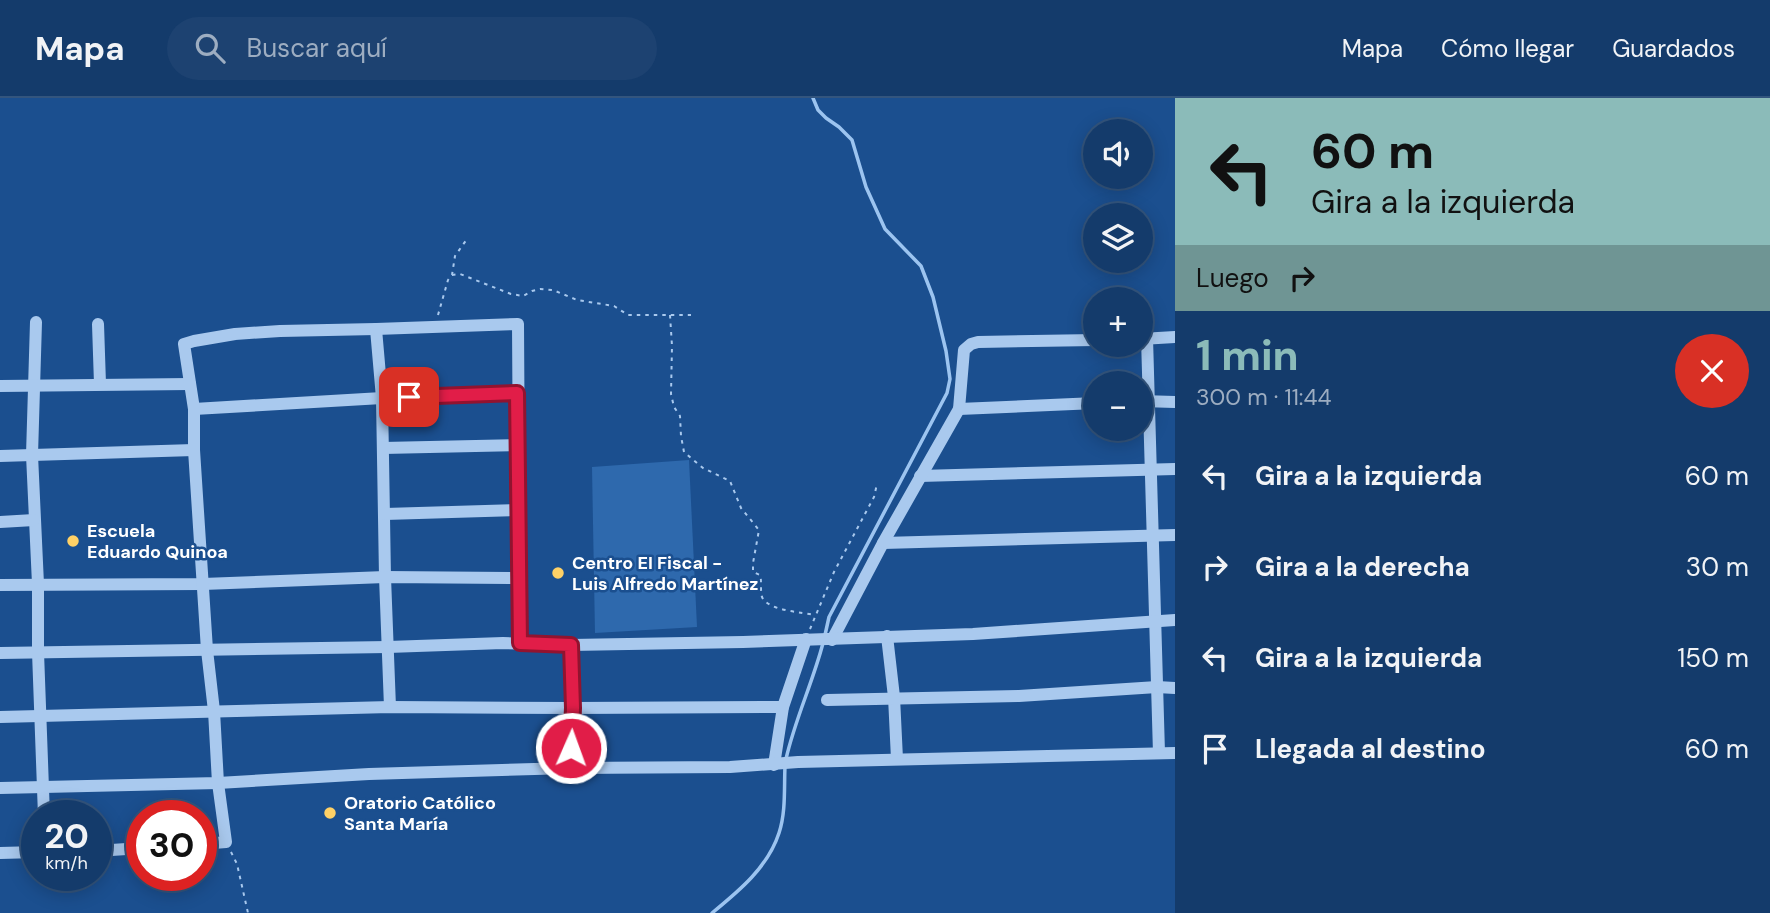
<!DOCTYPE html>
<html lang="es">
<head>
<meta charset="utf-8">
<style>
  body { margin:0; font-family:"DM Sans",sans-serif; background:#1d4271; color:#f1f3f6; height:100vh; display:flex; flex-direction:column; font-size:26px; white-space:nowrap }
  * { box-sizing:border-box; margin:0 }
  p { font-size:23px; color:#9dadc1 }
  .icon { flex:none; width:38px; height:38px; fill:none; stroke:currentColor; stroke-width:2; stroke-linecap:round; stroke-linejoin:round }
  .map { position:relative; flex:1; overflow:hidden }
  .panel { display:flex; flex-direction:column; background:#143b6b; width:595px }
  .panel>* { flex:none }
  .top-card { background:#8bbbb9; color:#111; overflow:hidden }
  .controls { position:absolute; left:1083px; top:21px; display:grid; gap:14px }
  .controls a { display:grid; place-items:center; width:70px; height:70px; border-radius:50%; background:#143b6b; box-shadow:0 4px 18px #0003,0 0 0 2px #33557e; font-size:35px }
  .speed { position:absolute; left:21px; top:702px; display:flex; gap:14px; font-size:35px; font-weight:700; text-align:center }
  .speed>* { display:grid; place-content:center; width:91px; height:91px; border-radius:50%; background:#143b6b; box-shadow:0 4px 18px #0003,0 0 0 2px #33557e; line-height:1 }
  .speed small { font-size:18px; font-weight:400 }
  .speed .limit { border:10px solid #d22; background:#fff; color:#111 }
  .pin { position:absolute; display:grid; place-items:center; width:60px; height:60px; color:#fff; margin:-30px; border-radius:14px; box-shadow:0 4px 10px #0006 }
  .me { position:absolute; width:77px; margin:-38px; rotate:2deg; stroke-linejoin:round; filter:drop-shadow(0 0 5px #0008) }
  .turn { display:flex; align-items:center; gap:24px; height:147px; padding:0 21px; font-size:32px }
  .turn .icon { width:91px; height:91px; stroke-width:2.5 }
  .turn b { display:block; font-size:49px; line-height:60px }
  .then { display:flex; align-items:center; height:66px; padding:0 21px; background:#0003; gap:14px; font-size:26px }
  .round { display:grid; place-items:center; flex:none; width:74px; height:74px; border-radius:37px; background:#1d4271 }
  .headline { display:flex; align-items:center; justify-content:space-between; height:119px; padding:0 21px }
  h1 { font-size:42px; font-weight:800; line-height:52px; color:#8bbbb9 }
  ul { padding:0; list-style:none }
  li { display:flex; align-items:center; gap:21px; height:91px; padding:0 21px }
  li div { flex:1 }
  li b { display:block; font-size:26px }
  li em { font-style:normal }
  header { display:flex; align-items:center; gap:42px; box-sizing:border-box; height:98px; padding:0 35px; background:#143b6b; border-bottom:2px solid #33557e }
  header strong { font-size:33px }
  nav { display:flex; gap:38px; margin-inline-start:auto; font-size:24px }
  .search { width:490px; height:63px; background:#1d4271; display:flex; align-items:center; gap:18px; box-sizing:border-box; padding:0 24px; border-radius:38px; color:#9dadc1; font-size:26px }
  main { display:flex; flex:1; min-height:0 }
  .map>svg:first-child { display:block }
</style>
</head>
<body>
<header>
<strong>Mapa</strong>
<div class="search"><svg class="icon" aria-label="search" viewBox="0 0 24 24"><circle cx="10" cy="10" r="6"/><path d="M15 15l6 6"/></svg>Buscar aquí</div>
<nav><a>Mapa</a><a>Cómo llegar</a><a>Guardados</a></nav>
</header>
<main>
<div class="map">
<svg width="1175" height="815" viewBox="0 0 1175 815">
  <rect width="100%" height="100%" fill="#1b4f8f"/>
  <polygon fill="#2e69ad" points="689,362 697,529 595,535 592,369"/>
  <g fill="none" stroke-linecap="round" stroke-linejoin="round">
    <g stroke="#9cc4f0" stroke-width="3.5">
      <polyline points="813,0 818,12 826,20 839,29 852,42 866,89 885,131 921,168 933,199 946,253 950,281 947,295 829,519 825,537"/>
      <path d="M786 661C795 621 813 584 823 545"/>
      <path d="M712 815C739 793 768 769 779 735 786 714 784 690 785 668"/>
    </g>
    <g stroke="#a9c9ee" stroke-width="2" stroke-dasharray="3.5 5" stroke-linecap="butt">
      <polyline points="452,177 460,176 511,196 523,198 532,193 540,191 553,192 577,202 614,208 628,217 691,217"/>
      <polyline points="438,217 448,182 452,177 455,158 467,141"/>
      <path d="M670 217 672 248 671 296 674 309 680 318 681 338 684 354 703 370 730 383 741 410 759 432 753 465V474L760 477C762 483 760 492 762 499 768 513 802 514 815 517"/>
      <polyline points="810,531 834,474 874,399 877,386"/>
      <polyline points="231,754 237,766 248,815"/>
    </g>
    <g stroke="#a9c9ee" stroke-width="12">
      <polyline points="36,224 32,357 38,486 38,554 44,718"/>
      <polyline points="98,226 100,286"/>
      <polyline points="376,231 382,300 385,479 390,609"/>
      <polyline points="1147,240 1159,655"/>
      <polyline points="1141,241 1175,239"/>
      <polyline points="0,288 190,286"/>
      <polyline points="1141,303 1175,304"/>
      <polyline points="194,311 382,300 517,294"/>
      <polyline points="959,311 1096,305"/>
      <polyline points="383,350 518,347"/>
      <polyline points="0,358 194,352"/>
      <polyline points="920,378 1175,371"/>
      <polyline points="385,416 518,412"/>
      <polyline points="0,424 34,422"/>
      <polyline points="883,445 1175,437"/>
      <polyline points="0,487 203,486 385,479 519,480"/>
      <polyline points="887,538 894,599 897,661"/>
      <polyline points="832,542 883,445 959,311 964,252 971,246 978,244 1096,242"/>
      <polyline points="0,555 388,549 503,545 571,547 743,544 973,536 1175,522"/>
      <polyline points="827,602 1019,598 1157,589 1175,590"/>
      <polyline points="0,619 390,609 573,610 783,609"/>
      <polyline points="774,667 783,609 806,541"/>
      <polyline points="570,670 573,610 571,547"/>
      <polyline points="0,690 218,685 369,676 570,670 730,669 798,664 1175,655"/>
      <polyline points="201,746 226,744 218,685 214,613 207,552 194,352 194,311 184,246 194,243 235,236 280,233 376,231 518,226 520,545"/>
      <polyline points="96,753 142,750"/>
      <polyline points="0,755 37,754"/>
    </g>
  </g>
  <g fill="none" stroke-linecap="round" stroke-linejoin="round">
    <defs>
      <polyline id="route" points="409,299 517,295 520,545 571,547 573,610 571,650"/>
    </defs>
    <use href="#route" stroke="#92132f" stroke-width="18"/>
    <use href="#route" stroke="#e11d48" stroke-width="12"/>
  </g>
  <g fill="#ffd166" stroke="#1b4f8f" stroke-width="2.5">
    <circle cx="73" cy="443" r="7"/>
    <circle cx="558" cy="475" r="7"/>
    <circle cx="330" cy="715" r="7"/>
  </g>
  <g text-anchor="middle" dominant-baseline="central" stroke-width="5" stroke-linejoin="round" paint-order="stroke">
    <g font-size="18" font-weight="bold" fill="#fff" stroke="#1b4f8f" text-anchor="start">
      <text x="87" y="433">Escuela<tspan x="87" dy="21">Eduardo Quinoa</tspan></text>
      <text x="572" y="465">Centro EI Fiscal -<tspan x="572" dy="21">Luis Alfredo Martínez</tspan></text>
      <text x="344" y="705">Oratorio Católico<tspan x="344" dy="21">Santa María</tspan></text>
    </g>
  </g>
</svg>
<div class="controls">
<a><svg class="icon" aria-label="sound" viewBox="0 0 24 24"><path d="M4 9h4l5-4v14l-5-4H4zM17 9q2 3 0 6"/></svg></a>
<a><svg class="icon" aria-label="layers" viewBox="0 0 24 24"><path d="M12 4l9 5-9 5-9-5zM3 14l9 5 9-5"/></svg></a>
<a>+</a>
<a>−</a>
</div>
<div class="speed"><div>20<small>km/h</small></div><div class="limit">30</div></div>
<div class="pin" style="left:409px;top:299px;background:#d93025"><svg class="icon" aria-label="arrive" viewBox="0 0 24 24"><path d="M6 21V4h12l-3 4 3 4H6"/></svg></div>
<svg class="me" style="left:571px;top:650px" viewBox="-20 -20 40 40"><circle r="17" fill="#e11d48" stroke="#fff" stroke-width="3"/><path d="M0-11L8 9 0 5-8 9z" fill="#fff"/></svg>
</div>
<section class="panel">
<div class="top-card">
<div class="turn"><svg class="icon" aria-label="left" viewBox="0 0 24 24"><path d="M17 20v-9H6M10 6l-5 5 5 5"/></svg><div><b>60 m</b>Gira a la izquierda</div></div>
<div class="then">Luego<svg class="icon" aria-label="right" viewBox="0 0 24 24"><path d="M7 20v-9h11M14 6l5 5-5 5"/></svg></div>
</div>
<div class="headline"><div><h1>1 min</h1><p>300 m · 11:44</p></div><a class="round" style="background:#d93025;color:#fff"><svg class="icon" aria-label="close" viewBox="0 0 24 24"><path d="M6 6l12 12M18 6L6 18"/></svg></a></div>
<ul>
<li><svg class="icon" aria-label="left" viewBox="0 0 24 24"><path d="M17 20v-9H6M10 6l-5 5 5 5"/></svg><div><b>Gira a la izquierda</b></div><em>60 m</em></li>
<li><svg class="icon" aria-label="right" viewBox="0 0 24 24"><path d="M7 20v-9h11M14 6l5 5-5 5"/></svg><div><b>Gira a la derecha</b></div><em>30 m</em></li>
<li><svg class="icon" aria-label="left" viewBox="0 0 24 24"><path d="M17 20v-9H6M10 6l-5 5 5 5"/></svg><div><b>Gira a la izquierda</b></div><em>150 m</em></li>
<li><svg class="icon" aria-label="arrive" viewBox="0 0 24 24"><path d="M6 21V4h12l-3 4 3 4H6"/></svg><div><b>Llegada al destino</b></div><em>60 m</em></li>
</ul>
</section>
</main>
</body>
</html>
